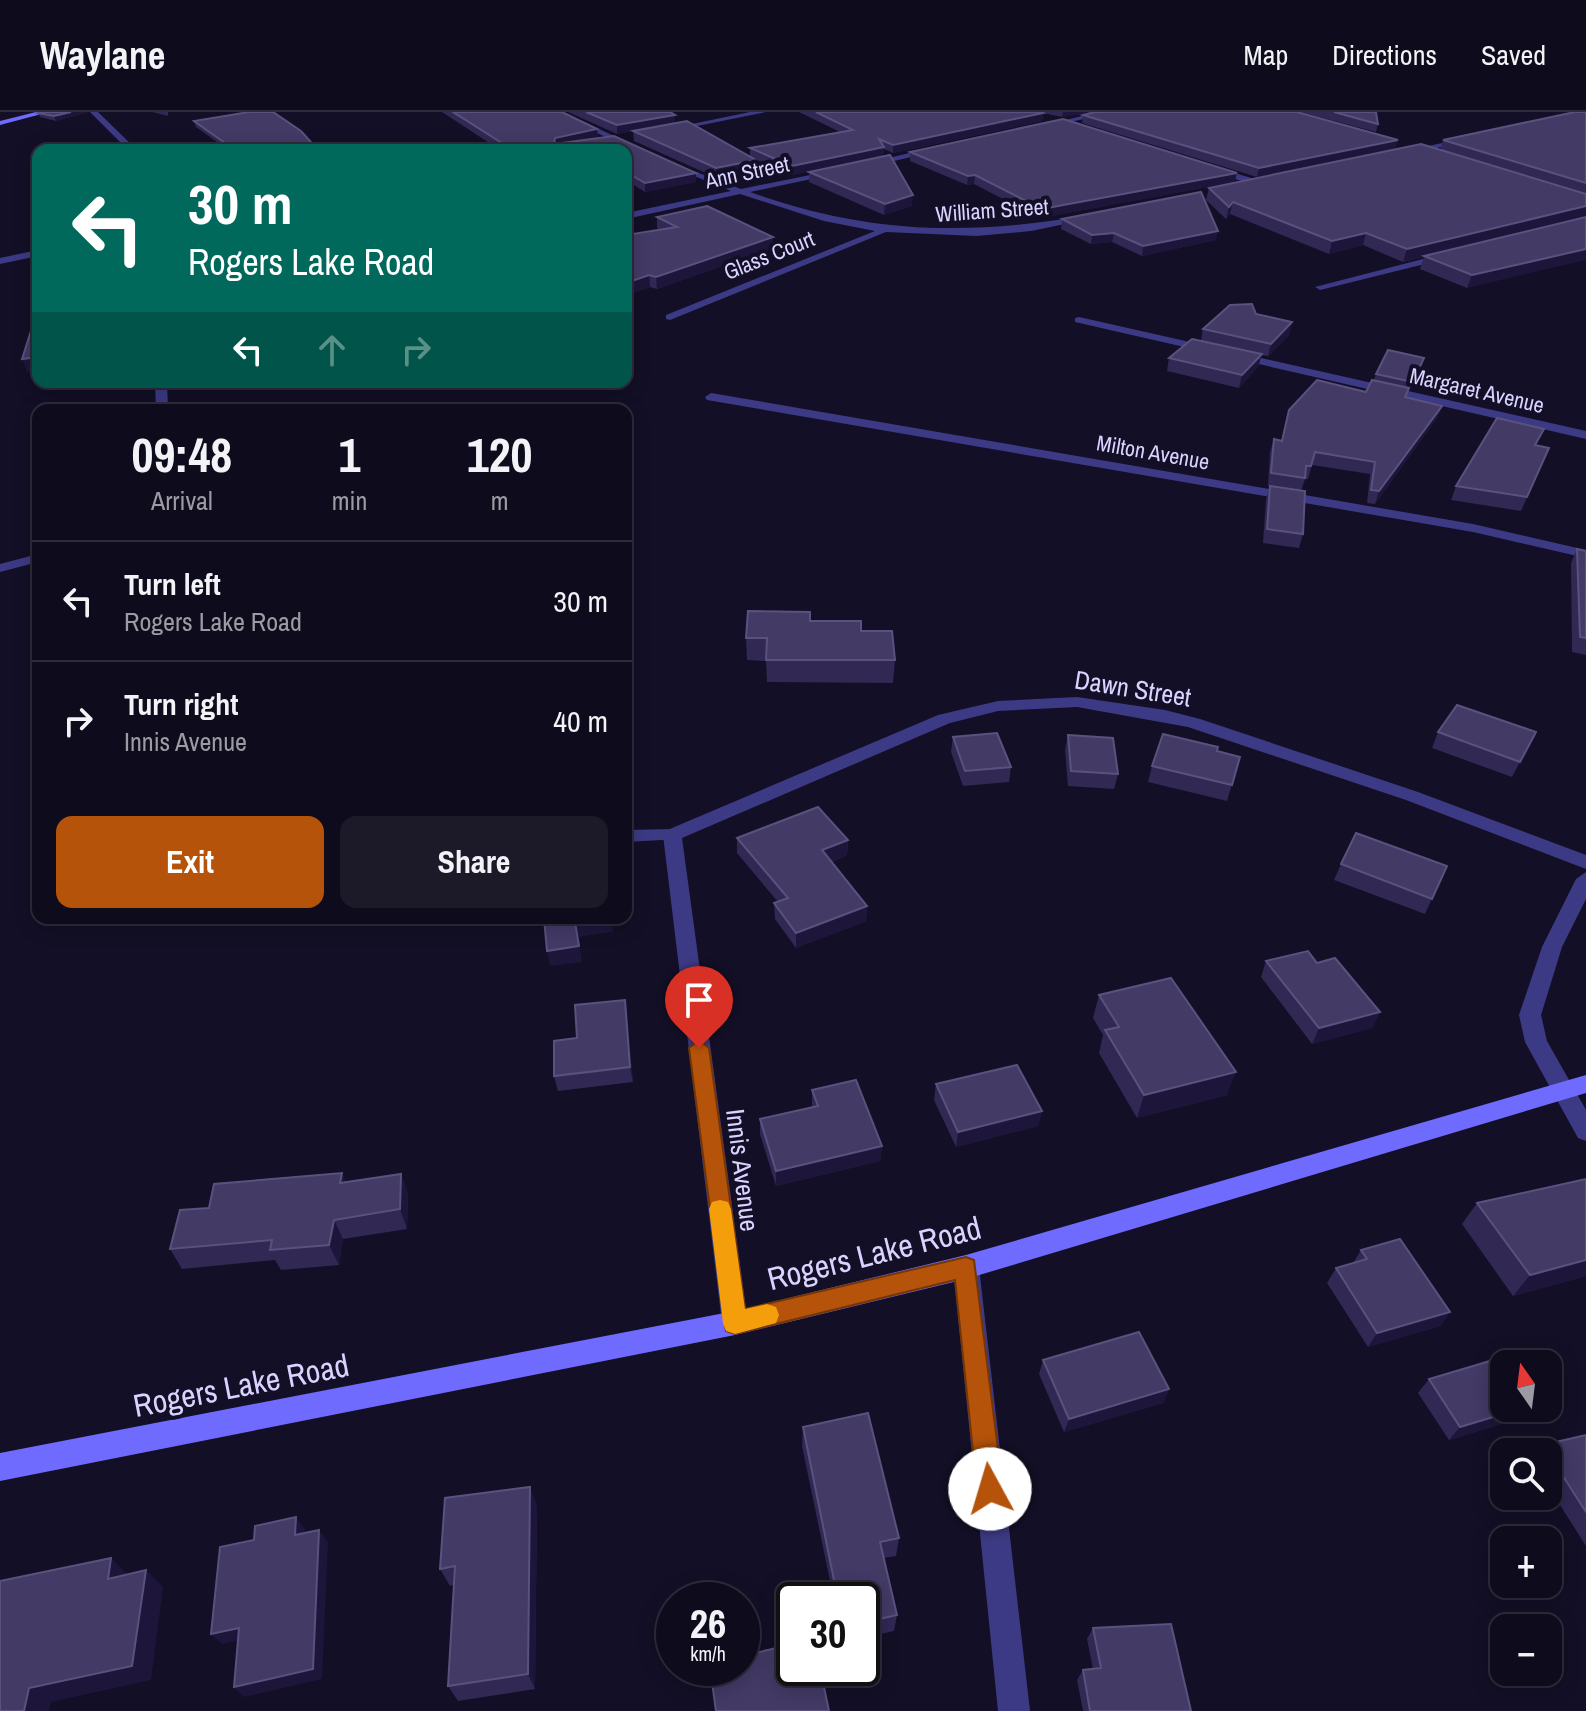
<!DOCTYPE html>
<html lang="en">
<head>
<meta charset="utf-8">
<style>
  body { margin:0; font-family:"Archivo Narrow",sans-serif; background:#1c1929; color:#f1f3f6; height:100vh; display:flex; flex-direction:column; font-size:30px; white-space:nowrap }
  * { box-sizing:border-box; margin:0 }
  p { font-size:26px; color:#9b9ba3 }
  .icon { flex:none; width:44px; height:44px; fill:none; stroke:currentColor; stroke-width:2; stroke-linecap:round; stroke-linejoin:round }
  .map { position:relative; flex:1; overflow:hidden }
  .side { position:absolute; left:32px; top:292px; width:600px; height:520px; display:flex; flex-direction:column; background:#0e0b1c; border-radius:16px; box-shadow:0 4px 20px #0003,0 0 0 2px #2e2b3b }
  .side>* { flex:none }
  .banner { position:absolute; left:32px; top:32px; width:600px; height:244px; border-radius:16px; box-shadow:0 4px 20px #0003,0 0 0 2px #2e2b3b; background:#00695c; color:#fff; overflow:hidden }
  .needle { width:52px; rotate:346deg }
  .buttons { position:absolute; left:1490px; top:1238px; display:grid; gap:16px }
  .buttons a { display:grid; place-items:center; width:72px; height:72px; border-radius:16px; background:#0e0b1c; box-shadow:0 4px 20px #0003,0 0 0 2px #2e2b3b; font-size:40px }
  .speed { position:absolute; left:656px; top:1470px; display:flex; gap:16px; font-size:40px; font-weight:700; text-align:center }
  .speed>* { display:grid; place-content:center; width:104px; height:104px; border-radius:50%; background:#0e0b1c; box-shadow:0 4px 20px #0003,0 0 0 2px #2e2b3b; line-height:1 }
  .speed small { font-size:20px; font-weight:400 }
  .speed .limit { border:4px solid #111; border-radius:12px; background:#fff; color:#111 }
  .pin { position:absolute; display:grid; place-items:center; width:68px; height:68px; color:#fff; margin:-82px -34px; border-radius:50% 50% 50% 0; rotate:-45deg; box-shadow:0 0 8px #0007 }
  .pin .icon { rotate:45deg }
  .me { position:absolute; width:88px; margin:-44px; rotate:354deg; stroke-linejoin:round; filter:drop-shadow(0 0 6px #0008) }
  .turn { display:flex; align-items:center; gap:28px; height:168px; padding:0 24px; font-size:36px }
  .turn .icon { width:104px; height:104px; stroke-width:2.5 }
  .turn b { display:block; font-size:56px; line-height:68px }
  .lanes { display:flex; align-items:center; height:76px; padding:0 24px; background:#0003; justify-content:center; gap:40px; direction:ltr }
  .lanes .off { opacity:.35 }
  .eta { display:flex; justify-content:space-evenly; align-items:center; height:136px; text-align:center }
  .eta b { font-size:48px; font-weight:800; line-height:56px }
  .action { display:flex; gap:16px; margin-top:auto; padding:16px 24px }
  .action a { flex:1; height:92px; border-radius:16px; background:#b45309; color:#fff; font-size:32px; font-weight:800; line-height:92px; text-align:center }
  .action a+a { background:#1c1929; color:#f1f3f6 }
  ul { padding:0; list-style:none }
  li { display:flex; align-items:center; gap:24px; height:120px; padding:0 24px; border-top:2px solid #2e2b3b }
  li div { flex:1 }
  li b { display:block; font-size:30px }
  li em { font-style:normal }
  header { display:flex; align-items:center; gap:48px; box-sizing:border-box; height:112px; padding:0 40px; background:#0e0b1c; border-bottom:2px solid #2e2b3b }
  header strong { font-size:38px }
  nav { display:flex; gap:44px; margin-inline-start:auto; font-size:28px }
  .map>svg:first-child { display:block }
</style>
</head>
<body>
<header>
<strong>Waylane</strong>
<nav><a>Map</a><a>Directions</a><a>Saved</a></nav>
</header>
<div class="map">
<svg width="1586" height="1599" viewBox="0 0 1586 1599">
  <rect width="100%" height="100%" fill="#130f26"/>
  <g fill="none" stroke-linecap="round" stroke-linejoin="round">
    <polygon fill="#3d3a85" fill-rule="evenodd" points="672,717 679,719 681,723 679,727 626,730 626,718"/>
    <g fill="#3d3a85" fill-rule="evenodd">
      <polygon points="90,0 98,0 137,38 128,38"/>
      <polygon points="551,0 561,0 641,36 634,38"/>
      <polygon points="750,0 766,0 667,20 663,18"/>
      <polygon points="1099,0 1114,0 1044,16 1040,14"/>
      <polygon points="1469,25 1472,29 1406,42 1402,40"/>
      <polygon points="934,35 937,39 868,55 864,52"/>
      <path d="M670 50 741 77 835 58V62L750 80C868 122 968 124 1089 103L1094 106 1031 119 977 124 886 120 670 208 666 207V203L875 119 824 109 740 82 626 107V101L731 79 670 54Z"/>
      <polygon points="1212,54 1261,69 1262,71 1258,74 1209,59"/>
      <polygon points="38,138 38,144 0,152 0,146"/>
      <polygon points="1446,141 1449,146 1320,178 1315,175"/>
      <polygon points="1079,205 1586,319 1586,327 1075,210 1075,206"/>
      <polygon points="155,270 167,270 168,298 156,298"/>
      <polygon points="711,281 1473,412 1586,438 1586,446 1473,420 707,288 705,285"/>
      <polygon points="38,442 38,450 0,460 0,452"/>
      <polygon points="1077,585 1165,598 1200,607 1418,680 1586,743 1586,757 1406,688 1188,615 1077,595 998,599 950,611 682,726 748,1211 744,1220 735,1223 726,1220 722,1211 663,723 665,719 938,603 998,589"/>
      <polygon points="1586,760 1586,787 1562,835 1541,903 1547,929 1586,998 1586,1029 1578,1026 1525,930 1519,903 1542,835 1576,767"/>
      <polygon points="966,1143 975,1147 979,1155 1030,1599 998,1599 953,1155 957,1147"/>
    </g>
    <g fill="#6f6bff" fill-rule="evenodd">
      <polygon points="36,0 49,0 0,13 0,9"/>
      <polygon points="1586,963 1586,981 966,1167 735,1223 0,1369 0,1341 735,1199 966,1143"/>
    </g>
  </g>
  <g fill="#312854">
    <polygon points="40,0 88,0 56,9 40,5 38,1"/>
    <polygon points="152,0 168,0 168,4"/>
    <polygon points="442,0 562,0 597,17 598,26 696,61 696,70 645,80 626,68 626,38 500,38"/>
    <polygon points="568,0 672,0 671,0 675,3 675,11 617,22"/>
    <polygon points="799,0 1094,0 1062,5 1043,1 1042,9 893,41 884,37 883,43 792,63 750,45 750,36 840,20"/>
    <polygon points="1301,0 1376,0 1378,12 1376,20"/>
    <polygon points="1586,0 1586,105 1467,176 1420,157 1424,145 1403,150 1363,133 1329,142 1230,102 1226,107 1206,88 1209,76 1440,38 1443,28"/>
    <polygon points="1083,3 1395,37 1257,65 1082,11"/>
    <polygon points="194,9 318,38 228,38 196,15"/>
    <polygon points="633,19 756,59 717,66 634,29"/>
    <polygon points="910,40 1235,70 1040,106 974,72 967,73 910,49"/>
    <polygon points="809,60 912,94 884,103 809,70"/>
    <polygon points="657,105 773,136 657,177 650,175 626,183 660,118 657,116"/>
    <polygon points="1062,107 1216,128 1142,144 1112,130 1091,132 1061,117"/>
    <polygon points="1256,202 1292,210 1289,223 1268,244 1261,243 1258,255 1239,276 1167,259 1169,246 1201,229 1203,217"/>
    <polygon points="1424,246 1410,276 1374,268 1376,262"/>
    <polygon points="1366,280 1406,285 1442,294 1437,306 1375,392 1367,391 1370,362 1312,353 1308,367 1305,367 1301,379 1303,422 1299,436 1263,431 1266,387 1270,374 1268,374 1270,340 1274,327 1281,329"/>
    <polygon points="1537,333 1549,336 1521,399 1451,388 1456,374"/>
    <polygon points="1577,437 1586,439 1586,543 1572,540 1571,451"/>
    <polygon points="810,509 861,519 895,548 893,571 767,570 766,549 747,548 746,526"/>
    <polygon points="1438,620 1536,620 1512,665 1432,636"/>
    <polygon points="1068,623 1118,662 1114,677 1068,674 1065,638"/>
    <polygon points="953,625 1011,655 1009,670 963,674 951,640"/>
    <polygon points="1217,639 1240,645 1227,689 1148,670 1152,654"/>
    <polygon points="737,726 848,728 847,743 832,750 867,794 866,809 796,836 775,807 774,791 778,790 737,741"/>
    <polygon points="1341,752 1447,754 1425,802 1334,768"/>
    <polygon points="1266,849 1317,851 1380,900 1372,916 1312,932 1261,865"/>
    <polygon points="1099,883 1227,983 1137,1006 1099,941 1103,923 1093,906"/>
    <polygon points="625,888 633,970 558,979 554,964"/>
    <polygon points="936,972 1042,999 1038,1014 956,1035 934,988"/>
    <polygon points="812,978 882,1034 880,1049 776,1074 760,1022 760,1007 812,995"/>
    <polygon points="342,1061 346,1071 401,1062 408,1082 407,1117 343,1127 339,1153 281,1158 275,1148 182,1157 170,1137 209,1096"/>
    <polygon points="1477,1091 1586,1164 1513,1184 1462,1112"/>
    <polygon points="1361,1138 1450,1200 1440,1214 1368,1235 1327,1171 1336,1156 1353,1151"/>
    <polygon points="1043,1248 1169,1277 1163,1291 1064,1320 1039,1262"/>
    <polygon points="1429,1267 1523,1296 1511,1309 1449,1328 1418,1281"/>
    <polygon points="803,1315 899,1426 896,1444 884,1446 897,1503 894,1519 862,1526 862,1488 834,1488 802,1334"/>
    <polygon points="1586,1323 1586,1434 1548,1374 1548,1340 1536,1340 1543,1333"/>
    <polygon points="537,1393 535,1577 458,1589 448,1574 454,1473 450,1474 440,1457"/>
    <polygon points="1093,1516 1191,1599 1083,1599 1077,1568 1083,1558 1093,1557 1087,1527"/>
  </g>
  <g fill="#1d163a">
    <polygon points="71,0 88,0 56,9 54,4"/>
    <polygon points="1063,0 1094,0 1062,5"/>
    <polygon points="1043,1 1042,9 893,41 893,33"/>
    <polygon points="675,3 675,11 617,22 617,13"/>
    <polygon points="597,17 598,26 554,32 555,26"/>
    <polygon points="1398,28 1395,37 1257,65 1259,56"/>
    <polygon points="884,35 883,43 792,63 792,54"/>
    <polygon points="756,48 756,59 717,66 716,56"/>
    <polygon points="696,61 696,70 645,80 645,71"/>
    <polygon points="1237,61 1235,70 1040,106 1042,97"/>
    <polygon points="975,63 974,72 967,73 968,64"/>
    <polygon points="913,83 912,94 884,103 885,92"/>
    <polygon points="1233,90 1230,102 1226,107 1229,95"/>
    <polygon points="1586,94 1586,105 1403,150 1407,137"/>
    <polygon points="1218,119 1216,128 1142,144 1143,134"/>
    <polygon points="1114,121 1112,130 1091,132 1092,123"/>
    <polygon points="1366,121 1363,133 1329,142 1332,129"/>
    <polygon points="773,125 773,136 657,177 656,165"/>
    <polygon points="1586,137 1586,148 1467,176 1472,163"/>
    <polygon points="649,163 650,175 626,183 626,171"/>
    <polygon points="1292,210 1289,223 1268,244 1271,232"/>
    <polygon points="1262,242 1258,255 1239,276 1242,263"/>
    <polygon points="38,245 38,259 27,260 22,247"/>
    <polygon points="1442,294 1437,306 1375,392 1379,379"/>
    <polygon points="848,728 847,743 822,754 822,738"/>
    <polygon points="867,794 866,809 796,836 796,821"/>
    <polygon points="599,806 611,806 613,820 578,825 582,850 550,854 547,839 575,810"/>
    <polygon points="625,888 627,903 633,970 630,955"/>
    <polygon points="1380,900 1372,916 1312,932 1319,916"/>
    <polygon points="1236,960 1227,983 1137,1006 1144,983"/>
    <polygon points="1042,999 1038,1014 956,1035 958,1020"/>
    <polygon points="882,1034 880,1049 776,1074 776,1059"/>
    <polygon points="342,1061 350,1081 340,1071"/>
    <polygon points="401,1062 408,1082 407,1117 400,1097"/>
    <polygon points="334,1108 343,1127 339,1153 329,1133"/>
    <polygon points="1586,1148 1586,1164 1513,1184 1530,1163"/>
    <polygon points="1450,1200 1440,1214 1368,1235 1377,1221"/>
    <polygon points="1169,1277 1163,1291 1064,1320 1069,1307"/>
    <polygon points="1523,1296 1511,1309 1449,1328 1460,1315"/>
    <polygon points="530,1375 537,1393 535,1577 528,1562"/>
    <polygon points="296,1405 305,1417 304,1435 295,1423"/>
    <polygon points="319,1418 328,1430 322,1567 244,1585 234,1575"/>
    <polygon points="111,1446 129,1464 108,1467"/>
    <polygon points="146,1458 163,1475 151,1568 51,1590 49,1599 24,1599 29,1576"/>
    <polygon points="239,1516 250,1526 222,1532 211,1522"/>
  </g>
  <g fill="#433a66" stroke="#5a527e" stroke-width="2">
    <polygon points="40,0 71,0 54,4 38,1"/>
    <polygon points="249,0 273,0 301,19 318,38 235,38 194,9"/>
    <polygon points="453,0 562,0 597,17 555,26 554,32 614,24 696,61 645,71 626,60 626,38 513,38"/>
    <polygon points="586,0 670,0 675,3 617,13"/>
    <polygon points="816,0 1040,0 1043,1 893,33 879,27 884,35 792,54 750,36 853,18"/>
    <polygon points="1095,0 1297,0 1398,28 1259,56 1083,3"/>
    <polygon points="1334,0 1376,0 1378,12"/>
    <polygon points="1575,0 1586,0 1586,71 1443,28"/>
    <polygon points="1063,7 1237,61 1042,97 975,63 968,64 910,40"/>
    <polygon points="687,9 756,48 716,56 633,19"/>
    <polygon points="1421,32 1586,82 1586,94 1407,137 1366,121 1332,129 1233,90 1229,95 1209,76"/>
    <polygon points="890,43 913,83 885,92 809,60"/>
    <polygon points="1201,80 1218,119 1143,134 1114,121 1092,123 1062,107"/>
    <polygon points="707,94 773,125 656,165 649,163 626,171 626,123 677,115 657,105"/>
    <polygon points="1586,105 1586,137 1472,163 1424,144"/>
    <polygon points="1252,192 1256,202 1292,210 1271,232 1203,217 1230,193"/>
    <polygon points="37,200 38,245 22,247"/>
    <polygon points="1192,227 1262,242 1242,263 1169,246"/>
    <polygon points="1388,238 1424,246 1413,270 1376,262"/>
    <polygon points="1317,268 1366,280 1372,268 1409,276 1405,285 1442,294 1379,379 1371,378 1375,350 1315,340 1311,354 1306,354 1305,366 1271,361 1274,327 1282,329 1289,298"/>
    <polygon points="1497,306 1544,317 1535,333 1549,336 1527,385 1456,374"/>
    <polygon points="1270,374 1305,379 1303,422 1267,417"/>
    <polygon points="1577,437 1586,439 1586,526 1580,525"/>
    <polygon points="748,499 810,500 810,509 861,509 861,519 892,519 895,548 766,548 767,526 746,526"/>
    <polygon points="1457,593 1536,620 1520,650 1438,620"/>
    <polygon points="997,621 1011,655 965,659 953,625"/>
    <polygon points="1163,622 1218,635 1217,639 1240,645 1232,673 1152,654"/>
    <polygon points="1068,623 1113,626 1118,662 1071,659"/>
    <polygon points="818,695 848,728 822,738 867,794 796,821 774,791 788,786 737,726"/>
    <polygon points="1356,721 1447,754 1432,787 1341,752"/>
    <polygon points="544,806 599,806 575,810 579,834 547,839"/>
    <polygon points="1308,839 1317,851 1335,846 1380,900 1319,916 1266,849"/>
    <polygon points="1171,866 1236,960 1144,983 1105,918 1119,915 1099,883"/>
    <polygon points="625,888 630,955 554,964 554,929 577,926 575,893"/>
    <polygon points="1017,953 1042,999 958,1020 936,972"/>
    <polygon points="856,968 882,1034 776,1059 760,1007 818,994 812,978"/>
    <polygon points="342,1061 340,1071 401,1062 400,1097 334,1108 329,1133 270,1138 272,1128 170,1137 180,1098 209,1096 214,1072"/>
    <polygon points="1586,1067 1586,1148 1530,1163 1477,1091"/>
    <polygon points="1400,1127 1450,1200 1377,1221 1336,1156 1367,1147 1361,1138"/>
    <polygon points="1139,1220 1169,1277 1069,1307 1043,1248"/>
    <polygon points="1490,1249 1504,1268 1504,1296 1523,1296 1460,1315 1429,1267"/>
    <polygon points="868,1301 899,1426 880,1430 897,1503 862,1511 862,1488 838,1488 803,1315"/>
    <polygon points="1586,1323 1586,1400 1543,1333"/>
    <polygon points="530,1375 528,1562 448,1574 455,1454 440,1457 445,1386"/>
    <polygon points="296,1405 295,1423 319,1418 313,1557 234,1575 239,1516 211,1522 220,1435 254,1428 255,1414"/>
    <polygon points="111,1446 108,1467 146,1458 132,1554 29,1576 24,1599 0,1599 0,1469"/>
    <polygon points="1171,1512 1191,1599 1090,1599 1083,1558 1101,1556 1093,1516"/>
    <polygon points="794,1532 794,1556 820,1556 829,1599 716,1599 710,1556 742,1556 742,1544"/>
  </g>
  <polygon fill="#b45309" stroke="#753606" stroke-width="2" points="699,928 709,936 745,1197 966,1145 974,1148 1003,1377 999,1386 990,1390 980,1386 977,1377 955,1168 735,1222 726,1219 689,936"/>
  <polygon fill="#f59e0b" points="720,1088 728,1090 731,1097 745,1197 767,1192 776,1195 779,1203 776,1211 735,1222 726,1219 723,1211 709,1097 712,1090"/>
  <g text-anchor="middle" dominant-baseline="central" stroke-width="8" stroke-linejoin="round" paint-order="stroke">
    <g font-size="22" fill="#d9d4ff" stroke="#130f26">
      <text transform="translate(747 60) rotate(-12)">Ann Street</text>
      <text transform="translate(992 98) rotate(-4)">William Street</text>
      <text transform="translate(769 143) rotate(-22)">Glass Court</text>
      <text transform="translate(1477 278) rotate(13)">Margaret Avenue</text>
      <text transform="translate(1153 340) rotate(10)">Milton Avenue</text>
    </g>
    <g font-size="26" fill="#d9d4ff" stroke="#130f26">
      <text transform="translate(1133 576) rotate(9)">Dawn Street</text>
      <text transform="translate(743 1058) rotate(83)">Innis Avenue</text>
    </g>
    <g font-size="32" fill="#d9d4ff" stroke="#130f26">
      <text transform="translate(874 1141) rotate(-14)">Rogers Lake Road</text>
      <text transform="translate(241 1273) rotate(-11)">Rogers Lake Road</text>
    </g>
  </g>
</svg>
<div class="buttons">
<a><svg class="needle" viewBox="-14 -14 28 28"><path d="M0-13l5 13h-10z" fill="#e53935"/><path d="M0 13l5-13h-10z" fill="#9b9ba3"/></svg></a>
<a><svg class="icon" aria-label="search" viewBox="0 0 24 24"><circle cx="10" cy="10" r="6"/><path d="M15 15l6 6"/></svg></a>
<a>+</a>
<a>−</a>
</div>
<div class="speed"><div>26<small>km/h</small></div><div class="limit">30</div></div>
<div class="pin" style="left:699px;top:936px;background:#d93025"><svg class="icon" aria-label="arrive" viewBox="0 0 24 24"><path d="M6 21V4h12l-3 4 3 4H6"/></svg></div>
<svg class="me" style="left:990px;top:1377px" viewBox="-20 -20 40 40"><circle r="19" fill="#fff"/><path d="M0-13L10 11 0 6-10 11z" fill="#b45309"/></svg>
<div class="banner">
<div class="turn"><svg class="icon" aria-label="left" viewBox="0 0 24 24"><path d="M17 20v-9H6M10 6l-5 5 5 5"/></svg><div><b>30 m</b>Rogers Lake Road</div></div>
<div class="lanes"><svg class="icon" aria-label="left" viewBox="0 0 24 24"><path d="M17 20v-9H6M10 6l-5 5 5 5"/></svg><svg class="icon off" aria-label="ahead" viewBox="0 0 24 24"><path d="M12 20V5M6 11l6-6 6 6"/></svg><svg class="icon off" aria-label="right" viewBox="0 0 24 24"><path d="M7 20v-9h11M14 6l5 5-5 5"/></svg></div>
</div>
<section class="side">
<div class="eta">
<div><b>09:48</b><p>Arrival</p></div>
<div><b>1</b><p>min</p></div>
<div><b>120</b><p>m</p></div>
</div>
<ul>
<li><svg class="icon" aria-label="left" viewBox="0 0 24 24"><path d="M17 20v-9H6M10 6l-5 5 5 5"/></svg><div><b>Turn left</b><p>Rogers Lake Road</p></div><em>30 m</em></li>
<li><svg class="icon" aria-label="right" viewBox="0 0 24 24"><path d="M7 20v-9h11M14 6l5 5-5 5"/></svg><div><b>Turn right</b><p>Innis Avenue</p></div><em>40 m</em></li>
</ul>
<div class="action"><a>Exit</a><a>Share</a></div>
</section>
</div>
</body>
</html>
